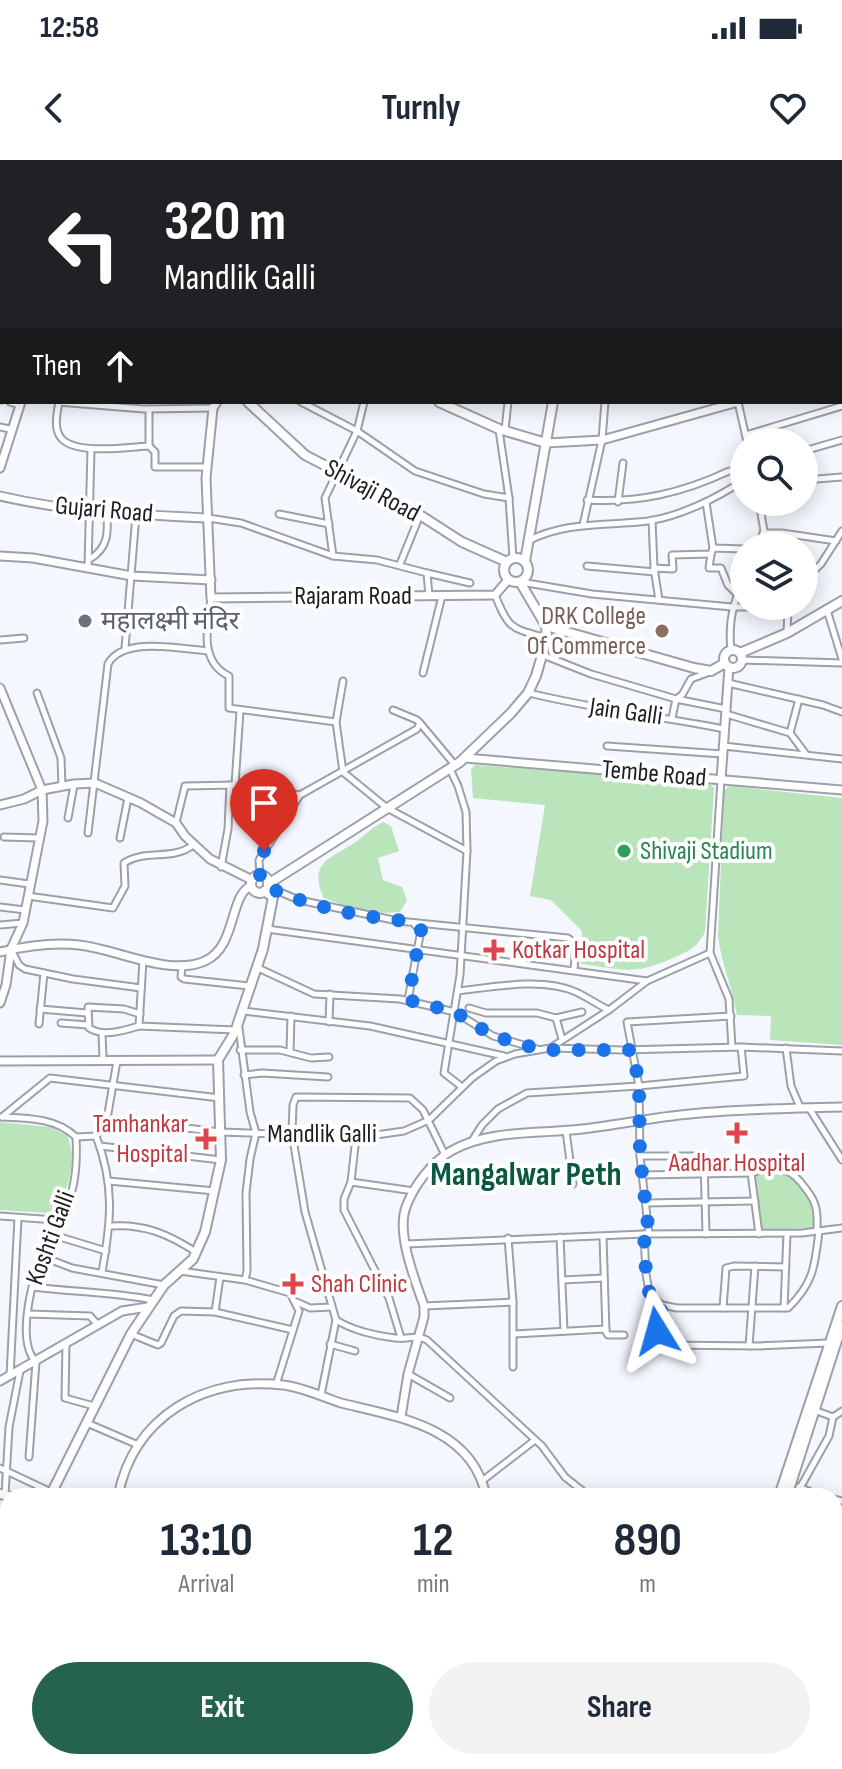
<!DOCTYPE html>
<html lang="en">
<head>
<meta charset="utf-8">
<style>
  body { margin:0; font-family:"Sofia Sans Condensed","Noto Sans Devanagari",sans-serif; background:#f2f2f3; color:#1f2937; height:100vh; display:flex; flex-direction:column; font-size:30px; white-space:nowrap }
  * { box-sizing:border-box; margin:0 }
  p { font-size:26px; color:#747a83 }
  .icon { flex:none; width:44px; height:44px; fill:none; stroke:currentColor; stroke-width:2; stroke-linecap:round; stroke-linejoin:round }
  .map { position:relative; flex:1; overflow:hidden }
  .side { position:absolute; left:0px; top:1328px; width:842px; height:282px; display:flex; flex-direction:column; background:#fff; border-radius:24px 24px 0 0; box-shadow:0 4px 20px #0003 }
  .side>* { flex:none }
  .banner { position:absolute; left:0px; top:0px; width:842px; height:244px; box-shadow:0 4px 20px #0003; background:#202124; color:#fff; overflow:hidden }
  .fabs { position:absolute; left:730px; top:268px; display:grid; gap:16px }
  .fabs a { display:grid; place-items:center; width:88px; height:88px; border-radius:50%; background:#fff; box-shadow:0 4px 20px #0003; font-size:40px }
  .pin { position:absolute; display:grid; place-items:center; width:68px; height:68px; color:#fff; margin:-82px -34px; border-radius:50% 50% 50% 0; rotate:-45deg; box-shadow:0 0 8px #0007 }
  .pin .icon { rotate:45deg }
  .me { position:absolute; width:88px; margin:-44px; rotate:352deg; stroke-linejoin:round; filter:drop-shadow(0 0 6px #0008) }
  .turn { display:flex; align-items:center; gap:28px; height:168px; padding:0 32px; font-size:36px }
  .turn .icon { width:104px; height:104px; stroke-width:2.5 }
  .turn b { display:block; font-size:56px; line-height:68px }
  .then { display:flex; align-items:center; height:76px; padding:0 32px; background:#0003; gap:16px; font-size:30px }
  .eta { display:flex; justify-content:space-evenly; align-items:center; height:136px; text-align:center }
  .eta b { font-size:48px; font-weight:700; line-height:56px }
  .action { display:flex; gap:16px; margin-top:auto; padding:16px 32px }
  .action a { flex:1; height:92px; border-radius:48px; background:#25634e; color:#fff; font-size:32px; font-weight:700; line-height:92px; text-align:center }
  .action a+a { background:#f2f2f3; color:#1f2937 }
  .status { display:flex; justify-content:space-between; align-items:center; height:56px; padding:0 40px; background:#fff; direction:ltr }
  .status svg { height:22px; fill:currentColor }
  header { display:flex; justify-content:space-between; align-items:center; height:104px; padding:0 32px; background:#fff; font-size:36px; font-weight:700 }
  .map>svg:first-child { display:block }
</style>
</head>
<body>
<div class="status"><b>12:58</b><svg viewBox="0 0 49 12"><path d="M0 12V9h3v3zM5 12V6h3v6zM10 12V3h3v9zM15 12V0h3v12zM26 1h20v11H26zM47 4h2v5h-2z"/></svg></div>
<header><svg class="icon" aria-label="back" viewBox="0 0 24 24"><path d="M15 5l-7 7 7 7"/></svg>Turnly<svg class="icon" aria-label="heart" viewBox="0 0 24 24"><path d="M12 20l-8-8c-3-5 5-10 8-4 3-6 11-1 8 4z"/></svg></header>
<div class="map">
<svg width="842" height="1609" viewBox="0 0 842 1609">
  <rect width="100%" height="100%" fill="#f4f7fe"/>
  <g fill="#bae4ba">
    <path d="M475 605 709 622 714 628 705 772C697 788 689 791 673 798 634 816 621 809 581 804L582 771 551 740 530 736 545 645 473 638 471 609Z"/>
    <path d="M730 626 842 638V885L770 880 771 856 737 855C732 828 722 804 718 777L724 630Z"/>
    <path d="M383 662 391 666 399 691 378 698 383 720 402 727 407 740 400 752C373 755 349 748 324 738 307 701 333 698 357 681 366 674 373 667 383 662Z"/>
    <path d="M0 962 49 967 67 975C77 998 69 1028 58 1049L47 1053 0 1050Z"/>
    <path d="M777 1010C802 1018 814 1043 813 1068L762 1070 756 1016 760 1012Z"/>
    <polygon points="248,1602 417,1602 415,1609 249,1609"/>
  </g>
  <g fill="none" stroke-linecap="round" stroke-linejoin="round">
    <g stroke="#68b5d5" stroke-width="11">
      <polyline points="834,1418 842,1413"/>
      <polyline points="787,1609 788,1602"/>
    </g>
    <defs>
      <g id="minor">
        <polyline points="161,2 161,0"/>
        <polyline points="358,2 361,0"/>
        <polyline points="489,2 490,0"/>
        <polyline points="517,2 525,0"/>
        <polyline points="761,2 768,0"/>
        <polyline points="840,93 842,93"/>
        <polyline points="0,99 2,100"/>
        <polyline points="0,130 2,130"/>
        <polyline points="840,131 842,130"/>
        <polyline points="840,175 842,174"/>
        <polyline points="0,180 2,181"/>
        <polyline points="0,211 2,211"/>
        <polyline points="0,240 2,240"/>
        <polyline points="10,242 20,245"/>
        <polyline points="58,242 144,249 213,248"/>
        <path d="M59 242C57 253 53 270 62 279 77 295 129 287 149 286L155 292V307H206"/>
        <polyline points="301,242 357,271 415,311 484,334 509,338"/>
        <polyline points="738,242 747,282"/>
        <polyline points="149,249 149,286"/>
        <polyline points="0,267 10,269"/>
        <polyline points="499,270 509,338 513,398"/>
        <polyline points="505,270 508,242"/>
        <polyline points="746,275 842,246"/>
        <polyline points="804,291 842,280"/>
        <polyline points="804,320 842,317"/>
        <path d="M587 340C639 343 682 333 729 311"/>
        <polyline points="618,342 623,303"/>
        <polyline points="706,342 713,388"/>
        <polyline points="279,354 329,364"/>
        <polyline points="208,358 241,363 333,396 377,400 427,413 429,436"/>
        <polyline points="652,360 654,408 659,440"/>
        <polyline points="583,365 602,280 605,242"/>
        <polyline points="763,373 782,373 836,381"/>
        <path d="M528 381C566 361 608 366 648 361 681 356 717 338 744 320"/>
        <polyline points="758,386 764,371 759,342"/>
        <polyline points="711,394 709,408 721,408 728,425 737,434"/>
        <polyline points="333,396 325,338 357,271 364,242"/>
        <path d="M90 399C109 387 108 372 107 352"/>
        <polyline points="400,404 420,355"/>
        <polyline points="587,406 655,412"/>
        <polyline points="88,407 91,289"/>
        <polyline points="654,408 673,409 672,395 711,394 713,388 744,389"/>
        <polyline points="427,413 470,423"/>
        <polyline points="804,420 821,404 842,371"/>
        <polyline points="521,422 592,434 732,447 788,447"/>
        <path d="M495 435C509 470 511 468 547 478"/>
        <path d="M211 438C207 466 199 502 229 516V548L336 562 343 612 387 648 467 691"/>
        <polyline points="827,450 842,499"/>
        <polyline points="787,473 788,447"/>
        <polyline points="0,480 24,478"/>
        <polyline points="125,488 136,355"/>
        <path d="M731 490C728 463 733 443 744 418"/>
        <polyline points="543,495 591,514 676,539 682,535 691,519 707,513"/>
        <polyline points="742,500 842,503"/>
        <polyline points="423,513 442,436"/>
        <polyline points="728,523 823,545 842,552"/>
        <polyline points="37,533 61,598 62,626"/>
        <path d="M529 533C593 549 659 556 724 569"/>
        <polyline points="726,554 790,573 805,593"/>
        <polyline points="672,558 676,539 726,549"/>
        <polyline points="336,562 343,521"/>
        <polyline points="420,563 455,605"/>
        <polyline points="790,573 799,539"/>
        <polyline points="607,586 723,594"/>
        <polyline points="724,586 842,599"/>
        <polyline points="450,609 458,626 466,652 467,691 460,815 444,913 462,927"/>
        <polyline points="235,625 240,551"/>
        <polyline points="68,658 74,625"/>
        <polyline points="176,663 185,626 235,625 300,635"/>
        <path d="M88 673 108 504C123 476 181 489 208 491"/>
        <polyline points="4,677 39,678"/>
        <polyline points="120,678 128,638"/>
        <polyline points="221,707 228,669 230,625"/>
        <polyline points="260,715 259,700 300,635 417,569 420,563 417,560 393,550"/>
        <polyline points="0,720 29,724"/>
        <polyline points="268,727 299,740 398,761 568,778 576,785 574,810"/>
        <path d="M28 736 113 748 125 726 124 703C145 689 173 701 193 685"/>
        <polyline points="0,747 25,750"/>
        <polyline points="0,765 23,763"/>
        <polyline points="267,769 647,821"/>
        <polyline points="11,789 19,805 25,809 73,819 141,828"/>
        <polyline points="710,793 721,620"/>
        <polyline points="143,800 139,866 235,870"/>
        <polyline points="182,807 181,817 184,819 249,826"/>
        <polyline points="256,807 314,834 400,839 455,852 493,876 537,889"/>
        <path d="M458 831C493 827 543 817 576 832 587 837 598 845 609 850"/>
        <polyline points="408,840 421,770 415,765"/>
        <polyline points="469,848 486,853 537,853 556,858 582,852"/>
        <polyline points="40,849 87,853"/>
        <polyline points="243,851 370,866 504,896"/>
        <polyline points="731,856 627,862 639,926 744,916 741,887"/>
        <polyline points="556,858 562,879"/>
        <polyline points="329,862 330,834"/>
        <polyline points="61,863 88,865"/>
        <polyline points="39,864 44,813"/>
        <path d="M139 866C123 871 103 877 89 868L88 847 124 849 140 854"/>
        <polyline points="239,868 250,952 256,973 250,999 246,1033 247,1111 245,1120"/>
        <polyline points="102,873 103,899"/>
        <polyline points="552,887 609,850 647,821 710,793 729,839 732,887"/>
        <polyline points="786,888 791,926 800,947"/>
        <polyline points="240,890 280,890 311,898 329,897"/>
        <polyline points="290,892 291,856"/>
        <polyline points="244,915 262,913 328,917"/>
        <polyline points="809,948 842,1000"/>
        <polyline points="2,957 50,918 220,938"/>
        <path d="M2 957C28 958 56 958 76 977L96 976"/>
        <polyline points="107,959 117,901"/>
        <polyline points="566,971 573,1024"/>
        <polyline points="472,981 482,965 498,949 527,933 639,926 640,996 649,1074"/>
        <polyline points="100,986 221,1000"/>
        <path d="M445 995 423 950 410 938 296 937 293 945 292 973 305 1052 336 1160C352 1170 376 1176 395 1178 408 1180 415 1174 427 1180L542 1286 565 1317 589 1336"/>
        <polyline points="640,996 699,996 704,1001 706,1074"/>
        <polyline points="751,1013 759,1074"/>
        <path d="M643 1015 751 1013C777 1005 790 1006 806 1029 809 1033 814 1040 815 1045 818 1053 817 1063 817 1071"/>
        <polyline points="109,1021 215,1031"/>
        <polyline points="351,1022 356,977"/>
        <polyline points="646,1043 755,1041"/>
        <polyline points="0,1056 56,1060"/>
        <path d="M111 1066C145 1064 168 1074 196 1092"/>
        <polyline points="50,1074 106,1091"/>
        <path d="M644 1074 646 1114 650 1137 662 1145 677 1148H788C814 1123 815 1105 819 1071"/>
        <polyline points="560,1077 564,1171"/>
        <polyline points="603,1077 606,1172 608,1175 624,1175"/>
        <polyline points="508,1078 513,1142 513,1207"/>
        <polyline points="406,1084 644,1074 802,1073 842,1068"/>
        <polyline points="41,1096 72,1108 164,1125"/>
        <polyline points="180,1111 245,1120 290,1133 299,1151 276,1225"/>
        <path d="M102 1112C111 1062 115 1025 96 976L107 959 221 972 362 977 404 971 429 960 472 918 496 901 515 894 550 888 623 890 741 887 842 891"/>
        <polyline points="220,1117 215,1152 293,1170"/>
        <polyline points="562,1120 604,1118"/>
        <path d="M33 1127C73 1132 113 1132 153 1140"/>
        <polyline points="297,1142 310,1148 331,1147"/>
        <polyline points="662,1145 657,1179 663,1185 759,1186 828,1183"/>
        <polyline points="424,1146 513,1142"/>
        <polyline points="723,1148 726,1108 734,1106 786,1107"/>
        <polyline points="784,1148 787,1074"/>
        <polyline points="28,1154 90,1156 98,1165"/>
        <polyline points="131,1174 158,1185 161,1183 174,1156 181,1151 215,1152"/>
        <polyline points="514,1174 606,1169"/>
        <polyline points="401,1178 389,1138 344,1050 344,1039 351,1022 414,1031"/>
        <polyline points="66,1184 65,1238 94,1246"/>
        <polyline points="330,1184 355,1191"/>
        <polyline points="749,1186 755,1106"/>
        <polyline points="408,1214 450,1238"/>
        <polyline points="10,1216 18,1058"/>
        <polyline points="321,1235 336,1160"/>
        <polyline points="814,1250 833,1257 842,1251"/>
        <polyline points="87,1263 138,1285"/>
        <path d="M29 1297 36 1202C11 1176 41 1087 56 1060 59 1054 64 1050 67 1044 76 1026 77 997 76 977"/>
        <polyline points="0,1308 51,1332"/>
        <polyline points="482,1321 535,1280"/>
        <polyline points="799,1327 820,1336"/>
        <polyline points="800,1328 829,1276 833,1257"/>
        <polyline points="5,1335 9,1267 20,1211"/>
        <polyline points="834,1339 842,1341"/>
        <polyline points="0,1555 8,1556"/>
        <polyline points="837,1592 842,1594"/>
        <polyline points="37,1609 38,1602"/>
        <polyline points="85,1609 85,1602"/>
        <polyline points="563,1609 566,1602"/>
        <polyline points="613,1609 616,1602"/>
      </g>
      <g id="tertiary">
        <polyline points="52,0 56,2"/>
        <polyline points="825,0 826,2"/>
        <polyline points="46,2 46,0"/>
        <polyline points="631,2 637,0"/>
        <polyline points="840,34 842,33"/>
        <polyline points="840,52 842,58"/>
        <polyline points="840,211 842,210"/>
        <polyline points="217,242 213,248 206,318 211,438 495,435 508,420"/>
        <polyline points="546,283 602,280 738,242"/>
        <polyline points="0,308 21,242"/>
        <path d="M0 336C68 352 139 355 208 358"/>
        <polyline points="0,396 33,398 132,416 211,420"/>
        <polyline points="0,528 42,630 43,661 23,763 11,789 6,825 0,843"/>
        <polyline points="465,598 842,630"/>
        <polyline points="721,620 729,507"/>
        <polyline points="0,645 24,639 42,630 74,624 95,623 141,643 176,663 185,676 210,699 252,720"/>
        <path d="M0 792C26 786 53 782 79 785 117 789 169 817 205 801 237 787 229 735 251 726"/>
        <polyline points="0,901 218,900"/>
        <polyline points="0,1221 122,1151 148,1147"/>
        <path d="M401 1257 408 1214 424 1157V1146C415 1120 396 1073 406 1047 414 1025 432 1002 451 991 489 969 541 974 582 969 618 965 654 957 690 954 741 949 791 948 842 947"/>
        <path d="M118 1336C134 1256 204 1216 283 1225 303 1227 322 1237 341 1243 398 1257 472 1267 486 1336"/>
        <polyline points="428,1609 430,1602"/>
      </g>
      <g id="secondary">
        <polyline points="597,2 598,0"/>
        <polyline points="248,242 305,295 420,355 462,382 507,402"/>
        <polyline points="439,242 499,269 546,283"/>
        <circle cx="516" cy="410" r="12"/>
        <polyline points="525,401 553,242"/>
        <polyline points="546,466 694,508 711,511 725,503"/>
        <circle cx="733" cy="499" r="9"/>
        <polyline points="740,493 787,473 842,441"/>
        <circle cx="260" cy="724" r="9"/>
        <polyline points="268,724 460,602 511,553 528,533 536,516 547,478 546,466 520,422"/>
        <polyline points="0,1334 8,1336"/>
        <polyline points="50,1336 131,1174 164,1125 193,1099 205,1072 221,1000 218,900 235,872 263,789 273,737 264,731"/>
        <polyline points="779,1336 842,1146"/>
        <polyline points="787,1336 842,1165"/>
        <polyline points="0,1540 8,1478"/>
        <polyline points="801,1602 807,1609"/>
        <polyline points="4,1609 8,1573"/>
        <polyline points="665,1609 668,1602"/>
        <polyline points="675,1609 678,1602"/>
      </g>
      <g id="trunk">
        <polyline points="311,2 312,0"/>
        <polyline points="0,146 2,147"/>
      </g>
    </defs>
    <use href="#minor" stroke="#9ca0a8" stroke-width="9"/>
    <use href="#tertiary" stroke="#9ca0a8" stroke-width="11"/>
    <use href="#secondary" stroke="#9ca0a8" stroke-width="12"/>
    <use href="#trunk" stroke="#9ca0a8" stroke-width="13"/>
    <use href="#minor" stroke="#fff" stroke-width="5"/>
    <use href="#tertiary" stroke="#fff" stroke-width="7"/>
    <use href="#secondary" stroke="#fff" stroke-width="8"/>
    <use href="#trunk" stroke="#fff" stroke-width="9"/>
  </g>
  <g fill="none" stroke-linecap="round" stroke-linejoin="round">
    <path stroke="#1a73e8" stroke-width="14" stroke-dasharray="0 25.2" d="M264 691 259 700 260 715 266 718 268 727C297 741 328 749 360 755 380 759 406 757 421 770L408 840 455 852 493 876 542 890H633L639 926 640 996 649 1074H644L646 1114 650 1137 662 1145 657 1171"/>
  </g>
  <circle fill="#6b7280" stroke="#fff" stroke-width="3" cx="85" cy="461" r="8"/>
  <circle fill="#8d6e63" stroke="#fff" stroke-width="3" cx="662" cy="471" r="8"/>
  <circle fill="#2e9e5b" stroke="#fff" stroke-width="3" cx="624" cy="691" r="8"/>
  <g fill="#e0444e" stroke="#fff" stroke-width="3">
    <path d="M490 778h8v8h8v8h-8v8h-8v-8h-8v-8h8z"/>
    <path d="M733 961h8v8h8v8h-8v8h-8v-8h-8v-8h8z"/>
    <path d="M202 967h8v8h8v8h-8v8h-8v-8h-8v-8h8z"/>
    <path d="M289 1112h8v8h8v8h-8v8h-8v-8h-8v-8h8z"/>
  </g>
  <g text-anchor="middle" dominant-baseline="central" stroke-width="8" stroke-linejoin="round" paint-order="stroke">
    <g font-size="26" fill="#1d1e21" stroke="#fff">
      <text transform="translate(372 331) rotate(28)">Shivaji Road</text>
      <text transform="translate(104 350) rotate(5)">Gujari Road</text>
      <text x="353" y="436">Rajaram Road</text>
      <text transform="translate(626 552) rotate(8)">Jain Galli</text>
      <text transform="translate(654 614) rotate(5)">Tembe Road</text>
      <text x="322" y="974">Mandlik Galli</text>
      <text transform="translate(51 1078) rotate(-70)">Koshti Galli</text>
    </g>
    <g font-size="26" fill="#785e54" stroke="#fff" text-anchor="end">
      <text x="646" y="456">DRK College<tspan x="646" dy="30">Of Commerce</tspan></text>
    </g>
    <g font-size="26" fill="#5b616d" stroke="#fff" text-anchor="start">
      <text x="101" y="461">महालक्ष्मी मंदिर</text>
    </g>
    <g font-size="26" fill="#27864d" stroke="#fff" text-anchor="start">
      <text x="640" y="691">Shivaji Stadium</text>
    </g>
    <g font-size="26" fill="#be3a42" stroke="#fff" text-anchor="start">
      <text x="512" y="790">Kotkar Hospital</text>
      <text x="188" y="964" text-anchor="end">Tamhankar<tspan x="188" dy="30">Hospital</tspan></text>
      <text x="737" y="1003" text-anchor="middle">Aadhar Hospital</text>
      <text x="311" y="1124">Shah Clinic</text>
    </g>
    <g font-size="34" font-weight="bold" fill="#085842" stroke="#fff">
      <text x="526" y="1014">Mangalwar Peth</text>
    </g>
  </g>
</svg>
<div class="fabs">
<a><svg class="icon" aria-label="search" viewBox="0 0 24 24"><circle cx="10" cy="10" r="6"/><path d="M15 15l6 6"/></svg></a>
<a><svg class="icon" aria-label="layers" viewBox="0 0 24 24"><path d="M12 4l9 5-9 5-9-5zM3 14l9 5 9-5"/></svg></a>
</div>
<div class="pin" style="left:264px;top:691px;background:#d93025"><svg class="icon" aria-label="arrive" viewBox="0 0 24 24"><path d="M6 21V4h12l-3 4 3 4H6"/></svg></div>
<svg class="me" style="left:657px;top:1171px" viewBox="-20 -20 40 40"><path d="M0-17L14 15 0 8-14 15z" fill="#1a73e8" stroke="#fff" stroke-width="4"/></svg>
<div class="banner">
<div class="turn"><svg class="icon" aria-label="left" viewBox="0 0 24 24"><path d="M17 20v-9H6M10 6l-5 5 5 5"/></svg><div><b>320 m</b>Mandlik Galli</div></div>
<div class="then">Then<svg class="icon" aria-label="ahead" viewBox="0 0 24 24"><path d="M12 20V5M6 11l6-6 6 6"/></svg></div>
</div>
<section class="side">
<div class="eta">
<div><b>13:10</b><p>Arrival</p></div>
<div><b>12</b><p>min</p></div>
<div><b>890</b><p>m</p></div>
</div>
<div class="action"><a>Exit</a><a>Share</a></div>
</section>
</div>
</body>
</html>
